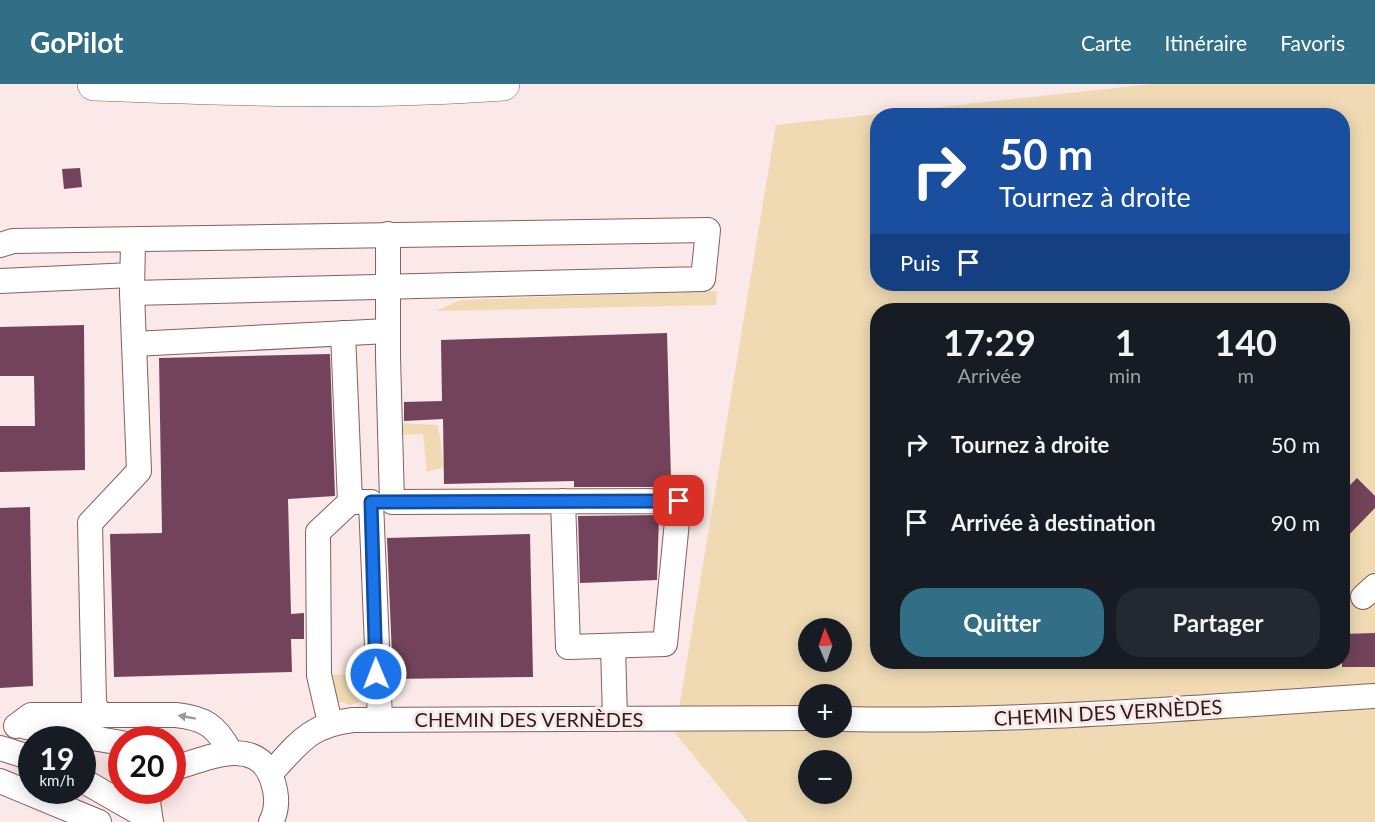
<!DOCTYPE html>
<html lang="fr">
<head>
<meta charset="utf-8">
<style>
  body { margin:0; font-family:Lato,sans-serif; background:#242831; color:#f1f3f6; height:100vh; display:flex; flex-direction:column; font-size:22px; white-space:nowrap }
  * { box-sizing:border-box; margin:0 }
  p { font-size:20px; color:#9ea1a6 }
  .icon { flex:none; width:33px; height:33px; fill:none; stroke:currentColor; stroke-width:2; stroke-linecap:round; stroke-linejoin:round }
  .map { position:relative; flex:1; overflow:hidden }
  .panel { position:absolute; left:870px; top:219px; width:480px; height:366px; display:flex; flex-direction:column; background:#171b24; border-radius:24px; box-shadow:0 3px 15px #0003 }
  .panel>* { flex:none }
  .guide { position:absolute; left:870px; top:24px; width:480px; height:183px; border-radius:24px; box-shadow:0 3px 15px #0003; background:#1a4fa0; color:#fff; overflow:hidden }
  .needle { width:39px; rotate:358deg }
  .fabs { position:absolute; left:798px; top:534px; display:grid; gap:12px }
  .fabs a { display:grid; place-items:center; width:54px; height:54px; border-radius:50%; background:#171b24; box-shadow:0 3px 15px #0003; font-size:30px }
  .speed { position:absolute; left:18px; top:642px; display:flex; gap:12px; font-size:30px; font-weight:700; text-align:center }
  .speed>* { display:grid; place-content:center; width:78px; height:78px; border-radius:50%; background:#171b24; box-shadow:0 3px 15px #0003; line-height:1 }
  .speed small { font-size:15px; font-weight:400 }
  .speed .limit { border:9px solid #d22; background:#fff; color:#111 }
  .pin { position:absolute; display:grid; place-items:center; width:51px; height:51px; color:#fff; margin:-26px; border-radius:12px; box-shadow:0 3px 9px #0006 }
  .me { position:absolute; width:66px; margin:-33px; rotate:359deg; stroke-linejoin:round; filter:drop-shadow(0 0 4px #0008) }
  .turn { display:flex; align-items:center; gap:21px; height:126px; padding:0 30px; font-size:27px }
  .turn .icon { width:78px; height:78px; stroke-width:2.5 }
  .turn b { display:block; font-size:42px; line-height:51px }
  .then { display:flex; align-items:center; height:57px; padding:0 30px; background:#0003; gap:12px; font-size:22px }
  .eta { display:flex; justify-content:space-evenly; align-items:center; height:102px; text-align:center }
  .eta b { font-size:36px; font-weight:700; line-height:42px }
  .cta { display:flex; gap:12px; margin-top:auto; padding:12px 30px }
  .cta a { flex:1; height:69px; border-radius:24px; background:#326e85; color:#fff; font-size:24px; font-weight:700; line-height:69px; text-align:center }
  .cta a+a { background:#242831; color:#f1f3f6 }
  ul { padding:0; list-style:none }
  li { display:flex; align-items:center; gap:18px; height:78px; padding:0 30px }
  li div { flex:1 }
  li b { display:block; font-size:22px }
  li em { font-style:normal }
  header { display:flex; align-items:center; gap:36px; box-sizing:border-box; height:84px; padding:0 30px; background:#326e85; color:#fff }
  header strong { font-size:28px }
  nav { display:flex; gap:33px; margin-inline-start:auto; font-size:21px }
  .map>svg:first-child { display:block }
</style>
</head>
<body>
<header>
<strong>GoPilot</strong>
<nav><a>Carte</a><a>Itinéraire</a><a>Favoris</a></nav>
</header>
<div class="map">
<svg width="1375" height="738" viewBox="0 0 1375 738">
  <rect width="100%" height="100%" fill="#fae9e8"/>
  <g fill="#efdab3" fill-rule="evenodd">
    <path d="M1152 0H1375V738H748L675 649 776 41ZM878 32H1342V200H878ZM878 226H1342V578H878ZM808 544H842V578H808ZM808 610H842V644H808ZM808 676H842V710H808Z"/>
    <polygon points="717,207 716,221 436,227 460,216"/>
    <polygon points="397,339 438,341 444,383 427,388 423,350 399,351"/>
    <polygon points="362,590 359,618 351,621 331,616 330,591"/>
  </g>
  <g fill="#72435a">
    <polygon points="80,84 82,103 64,105 62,85"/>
    <polygon points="84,241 85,386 0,388 0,342 35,342 34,292 0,292 0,243"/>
    <polygon points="667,249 671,395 657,395 658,403 574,403 574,397 444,400 443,335 404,337 404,318 442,317 441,256"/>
    <polygon points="330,270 335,412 288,415 291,530 304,529 304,555 291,555 292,588 114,593 110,450 162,449 159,274"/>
    <polygon points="1357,394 1375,412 1375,424 1342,458 1342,409"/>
    <polygon points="30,423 33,602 0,604 0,424"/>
    <polygon points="659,431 657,496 580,499 578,432"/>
    <polygon points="530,450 533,593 393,595 387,454"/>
    <polygon points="1375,549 1375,583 1342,583 1342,550"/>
  </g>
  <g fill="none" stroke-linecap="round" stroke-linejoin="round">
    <defs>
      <g id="minor">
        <polyline points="388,150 388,273 392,418 679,417 665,560 568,563 563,417"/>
        <polyline points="0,161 13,157 708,146 703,195 132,209 133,157"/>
        <polyline points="0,197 132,191"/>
        <polyline points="343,249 350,418 365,418"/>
        <polyline points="134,260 388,247"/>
        <polyline points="371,418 380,635"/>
        <polyline points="1363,513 1375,502"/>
        <polyline points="613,562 615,635"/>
        <polyline points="100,632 94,619 90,439 139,387 132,209"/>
        <path d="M842 635C1019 639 1197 623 1375 612"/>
        <polyline points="330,639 319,591 318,448 350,418"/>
        <path d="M16 642 31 631H176C205 634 216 642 230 667"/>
        <polyline points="26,643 122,659"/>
        <polyline points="0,664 32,674"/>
        <path d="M172 685C206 675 258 649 273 698 277 711 278 725 271 738"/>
        <path d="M270 690C299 659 309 641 353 636L808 634"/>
        <polyline points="82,696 150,735"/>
        <polyline points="0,697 99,738"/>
        <polyline points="151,706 148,718 151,738"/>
      </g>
      <path id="highway" d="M94 0C230 5 367 10 503 0"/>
    </defs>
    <use href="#minor" stroke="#85605f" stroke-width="26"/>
    <use href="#highway" stroke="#85605f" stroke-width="34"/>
    <use href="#minor" stroke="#fff" stroke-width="24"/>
    <use href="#highway" stroke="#fff" stroke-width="33"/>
  </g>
  <defs><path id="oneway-solid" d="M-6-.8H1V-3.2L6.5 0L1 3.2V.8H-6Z" transform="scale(1.5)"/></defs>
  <use fill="#a09999" href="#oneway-solid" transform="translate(187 633) rotate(-170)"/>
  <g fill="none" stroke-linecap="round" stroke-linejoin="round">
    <defs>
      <polyline id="route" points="376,590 371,418 679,417"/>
    </defs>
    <use href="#route" stroke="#114b97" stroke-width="15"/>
    <use href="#route" stroke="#1a73e8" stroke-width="10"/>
  </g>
  <g text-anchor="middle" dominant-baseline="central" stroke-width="6" stroke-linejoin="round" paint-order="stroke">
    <g font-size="20" fill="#2c1d1d" stroke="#fae9e8">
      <text transform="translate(1108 628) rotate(-3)">CHEMIN DES VERNÈDES</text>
      <text x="529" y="635">CHEMIN DES VERNÈDES</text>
    </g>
  </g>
</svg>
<div class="fabs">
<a><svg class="needle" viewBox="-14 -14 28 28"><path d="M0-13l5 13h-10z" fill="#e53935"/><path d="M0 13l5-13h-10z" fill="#9ea1a6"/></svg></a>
<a>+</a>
<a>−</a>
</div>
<div class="speed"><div>19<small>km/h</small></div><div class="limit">20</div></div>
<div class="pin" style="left:679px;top:417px;background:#d93025"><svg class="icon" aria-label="arrive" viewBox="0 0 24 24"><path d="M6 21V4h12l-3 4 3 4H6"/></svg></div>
<svg class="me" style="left:376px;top:590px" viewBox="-20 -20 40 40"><circle r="17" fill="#1a73e8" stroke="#fff" stroke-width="3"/><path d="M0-11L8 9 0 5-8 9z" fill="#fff"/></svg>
<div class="guide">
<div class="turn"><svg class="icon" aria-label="right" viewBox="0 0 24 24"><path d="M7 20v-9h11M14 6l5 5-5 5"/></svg><div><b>50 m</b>Tournez à droite</div></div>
<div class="then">Puis<svg class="icon" aria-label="arrive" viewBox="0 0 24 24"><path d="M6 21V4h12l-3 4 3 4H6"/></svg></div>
</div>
<section class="panel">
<div class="eta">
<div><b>17:29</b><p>Arrivée</p></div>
<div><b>1</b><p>min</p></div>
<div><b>140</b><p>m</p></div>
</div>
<ul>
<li><svg class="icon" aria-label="right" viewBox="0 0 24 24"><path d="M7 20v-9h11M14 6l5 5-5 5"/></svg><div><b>Tournez à droite</b></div><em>50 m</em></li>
<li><svg class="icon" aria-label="arrive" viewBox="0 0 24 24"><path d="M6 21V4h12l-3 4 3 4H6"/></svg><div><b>Arrivée à destination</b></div><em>90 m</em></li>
</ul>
<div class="cta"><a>Quitter</a><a>Partager</a></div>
</section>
</div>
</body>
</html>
